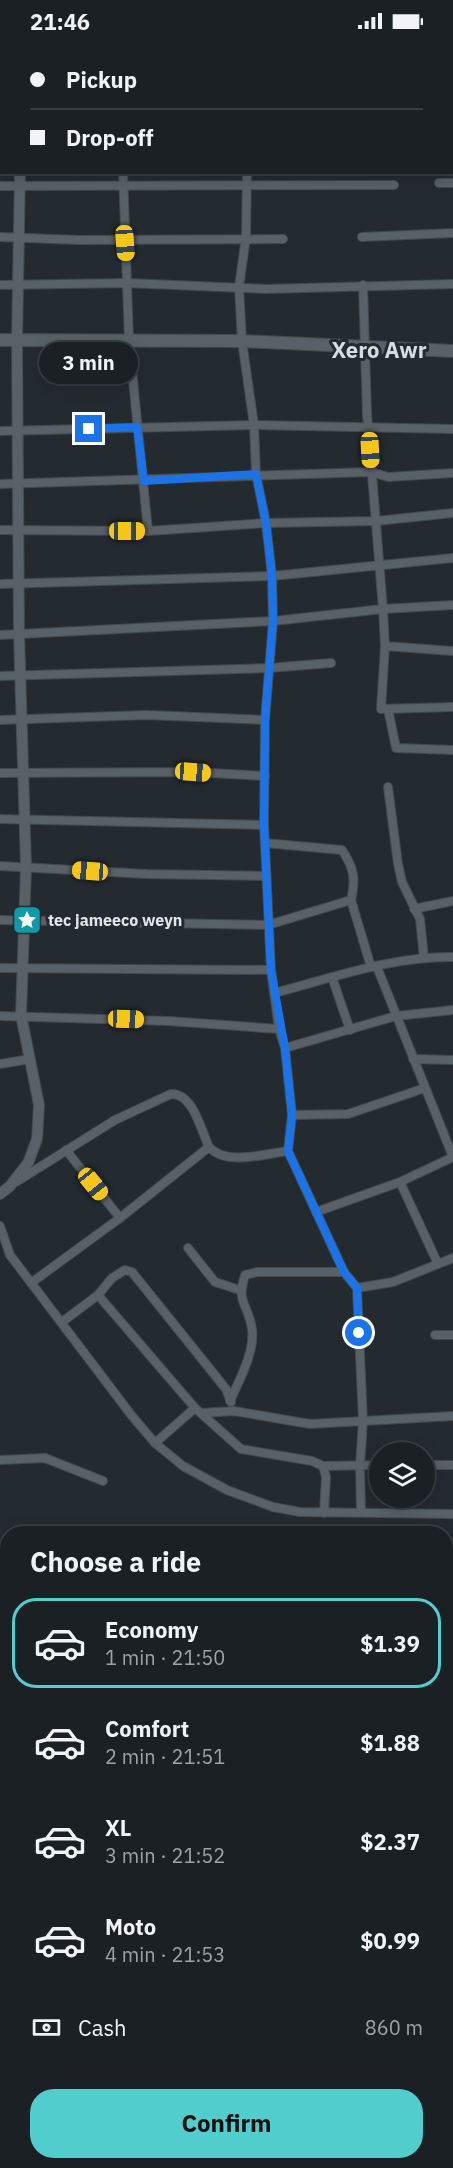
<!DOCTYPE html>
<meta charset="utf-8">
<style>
body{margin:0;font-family:"IBM Plex Sans",sans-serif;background:#24282c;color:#f1f3f6;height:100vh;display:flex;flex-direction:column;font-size:22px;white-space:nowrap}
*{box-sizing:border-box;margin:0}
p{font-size:20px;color:#a0a3a6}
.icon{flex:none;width:33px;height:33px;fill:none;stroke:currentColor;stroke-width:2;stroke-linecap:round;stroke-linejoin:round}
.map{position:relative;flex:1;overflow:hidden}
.sheet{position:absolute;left:0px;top:1484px;width:453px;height:644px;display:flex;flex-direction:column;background:#1b2024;border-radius:24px 24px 0 0;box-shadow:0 3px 15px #0003,0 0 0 2px #393e41}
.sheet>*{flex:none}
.top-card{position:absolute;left:0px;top:0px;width:453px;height:132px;box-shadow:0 3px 15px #0003,0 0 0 2px #393e41;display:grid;align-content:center;height:132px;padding:0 30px;background:#1b2024}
.fabs{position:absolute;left:369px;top:1400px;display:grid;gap:12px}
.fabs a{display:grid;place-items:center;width:66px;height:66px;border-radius:50%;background:#1b2024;box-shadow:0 3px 15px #0003,0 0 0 2px #393e41;font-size:30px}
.end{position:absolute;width:27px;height:27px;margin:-14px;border:8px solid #1a73e8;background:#fff;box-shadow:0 0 0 3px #fff}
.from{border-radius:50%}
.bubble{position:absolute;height:42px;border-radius:21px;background:#1b2024;box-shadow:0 3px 15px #0003,0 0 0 2px #393e41;font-size:20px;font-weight:800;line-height:42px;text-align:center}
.car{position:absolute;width:18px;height:36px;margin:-18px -9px;border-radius:8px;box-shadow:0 0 4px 2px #0007;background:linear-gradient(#f5c518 24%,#345 0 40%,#f5c518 0 76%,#345 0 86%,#f5c518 0)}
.top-card b{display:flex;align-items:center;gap:21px;height:57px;font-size:22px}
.top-card b+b{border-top:2px solid #393e41}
.top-card i{width:15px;height:15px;background:#f1f3f6}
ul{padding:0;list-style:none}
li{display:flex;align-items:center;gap:18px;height:90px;margin:0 12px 9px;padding:0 18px;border:3px solid transparent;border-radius:24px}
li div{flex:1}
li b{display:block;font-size:22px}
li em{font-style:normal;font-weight:800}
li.selected{border-color:#52cdce}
li>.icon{width:54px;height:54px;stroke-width:1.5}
h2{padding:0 30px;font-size:27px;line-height:72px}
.pay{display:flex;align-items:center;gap:15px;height:66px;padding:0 30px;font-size:22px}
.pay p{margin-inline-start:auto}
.action{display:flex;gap:12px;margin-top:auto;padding:12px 30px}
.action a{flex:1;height:69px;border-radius:24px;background:#52cdce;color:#111;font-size:24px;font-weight:800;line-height:69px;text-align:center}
.status{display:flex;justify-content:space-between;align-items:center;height:42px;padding:0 30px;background:#1b2024;direction:ltr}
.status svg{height:16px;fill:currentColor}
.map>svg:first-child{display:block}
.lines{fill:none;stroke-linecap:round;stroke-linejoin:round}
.minor-casing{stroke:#444a4e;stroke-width:10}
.tertiary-casing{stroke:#444a4e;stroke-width:12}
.secondary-casing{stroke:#444a4e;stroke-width:14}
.primary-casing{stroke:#444a4e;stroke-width:15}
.minor{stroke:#586167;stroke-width:8}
.tertiary{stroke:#586167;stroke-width:10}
.secondary{stroke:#586167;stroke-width:12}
.primary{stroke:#a3926b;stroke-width:14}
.route{stroke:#1a73e8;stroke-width:8}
.labels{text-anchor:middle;stroke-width:6;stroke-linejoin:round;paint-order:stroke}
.poi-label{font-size:16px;font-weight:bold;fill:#e0e5e9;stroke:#242b30;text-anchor:start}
.district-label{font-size:22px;font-weight:bold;fill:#d4dde4;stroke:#242b30}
</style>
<div class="status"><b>21:46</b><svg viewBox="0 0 49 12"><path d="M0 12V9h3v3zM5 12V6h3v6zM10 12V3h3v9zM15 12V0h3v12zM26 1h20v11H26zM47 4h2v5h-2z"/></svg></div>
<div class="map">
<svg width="453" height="2126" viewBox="0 0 453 2126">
<rect width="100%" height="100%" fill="#242b30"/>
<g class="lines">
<g class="minor-casing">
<g id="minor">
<path d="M 242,0 L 242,2"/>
<path d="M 122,2 L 122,0"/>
<path d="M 336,2 L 336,0"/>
<path d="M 452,41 L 453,41"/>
<path d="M 0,61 L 2,61"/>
<path d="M 452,95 L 453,95"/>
<path d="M 123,130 L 129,298 L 148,489"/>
<path d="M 247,130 L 246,195 L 239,245 L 242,299 L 254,383 L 256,432 L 266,481 L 272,534 L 273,579 L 265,678 L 264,783 L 271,928 L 279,987 L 285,1006 L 292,1073 L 288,1109 L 344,1230 L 357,1246 L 363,1379 L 360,1423 L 361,1470"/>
<path d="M 439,141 L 453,141"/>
<path d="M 0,144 L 394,143"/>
<path d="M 0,195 L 79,198 L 283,197"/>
<path d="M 362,195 L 453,191"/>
<path d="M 0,243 L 127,241 L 266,247 L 453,242"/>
<path d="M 363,243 L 367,372 L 383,567 L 453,563"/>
<path d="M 0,389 L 254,383 L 453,387"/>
<path d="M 0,442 L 371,430 L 388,435 L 453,431"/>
<path d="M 0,488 L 148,489 L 266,481 L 376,479 L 453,471"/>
<path d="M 0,542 L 272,534 L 453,516"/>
<path d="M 0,593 L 273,579 L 383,567 L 385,604 L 453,609"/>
<path d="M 385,604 L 381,667 L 453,665"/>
<path d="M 0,634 L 269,626 L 331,621"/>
<path d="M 388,667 L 396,706 L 453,708"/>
<path d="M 0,678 L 147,673 L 265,678"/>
<path d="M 0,731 L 193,730 L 265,734"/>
<path d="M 388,745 L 398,822 L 402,840 L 420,877 L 424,916"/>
<path d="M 0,777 L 264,783"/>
<path d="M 265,801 L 342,808 C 354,826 356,837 351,858"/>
<path d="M 0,824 L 146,832 L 266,834"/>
<path d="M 414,867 L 453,859"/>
<path d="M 0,878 L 268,883 L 351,858 L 371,925"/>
<path d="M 377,925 L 453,1115"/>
<path d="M 0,926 L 271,928"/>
<path d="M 332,935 L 350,988"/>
<path d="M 274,951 C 332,936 392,914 453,915"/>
<path d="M 0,974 L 168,979 L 279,987"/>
<path d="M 285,1006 L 396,974 L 453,968"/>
<path d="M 413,1017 L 453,1018"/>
<path d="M 0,1022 L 30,1017"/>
<path d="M 292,1073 L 348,1072 L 425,1046"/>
<path d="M 66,1108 L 120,1176"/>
<path d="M 16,1140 L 115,1078 L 171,1052 C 193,1051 201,1088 209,1105"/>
<path d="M 400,1140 L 438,1222"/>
<path d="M 316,1170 L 400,1140 L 453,1115"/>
<path d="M 0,1184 L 10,1213 L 132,1374 L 155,1401 L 183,1424 L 227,1448 L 273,1465 L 300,1470 L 453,1472"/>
<path d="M 188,1206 L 215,1240 L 240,1248"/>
<path d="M 31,1241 L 120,1176 L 209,1105 C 226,1124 264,1112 288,1109"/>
<path d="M 357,1246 L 393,1240 L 453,1216"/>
<path d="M 98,1253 L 112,1236 L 125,1228 L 132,1230 L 226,1347 L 231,1360"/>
<path d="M 62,1280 L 98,1253 L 195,1366 L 241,1407 L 312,1419 L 323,1424 L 380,1423"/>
<path d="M 435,1293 L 453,1293"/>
<path d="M 230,1359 C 239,1338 255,1311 252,1287 C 248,1261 236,1262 245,1233 L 257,1230 L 344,1230"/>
<path d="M 202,1371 L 234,1369 L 310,1382 L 453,1374"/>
<path d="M 155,1401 L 195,1366"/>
<path d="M 0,1418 L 45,1416 L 103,1439"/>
<path d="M 424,1423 L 453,1423"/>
<path d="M 323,1424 L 326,1435 L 324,1471"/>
<path d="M 59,1491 L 71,1487 L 86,1491"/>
<path d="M 0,1511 L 8,1508"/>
<path d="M 0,1624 L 8,1618"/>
<path d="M 446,1768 L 453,1767"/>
<path d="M 0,1886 L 8,1885"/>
<path d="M 363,2120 L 368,2126"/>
<path d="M 93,2126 L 100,2120"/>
</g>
</g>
<g class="tertiary-casing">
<g id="tertiary">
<path d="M 16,0 L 17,2"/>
<path d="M 0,1152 L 10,1144 L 28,1121 L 37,1097 L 39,1063 L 21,973 L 26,825 L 19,592 L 17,298 L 20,130"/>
</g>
</g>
<g class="secondary-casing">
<g id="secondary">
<path d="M 0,298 L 242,299 L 453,309"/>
<path d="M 210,2120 L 212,2126"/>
</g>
</g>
<g class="primary-casing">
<g id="primary">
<path d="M 446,1557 L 453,1556"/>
<path d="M 0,1559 L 8,1570"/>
</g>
</g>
<use href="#minor" class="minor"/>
<use href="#tertiary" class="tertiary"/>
<use href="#secondary" class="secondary"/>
<use href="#primary" class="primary"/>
</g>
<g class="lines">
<path class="route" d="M 89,387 L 137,385 L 144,439 L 256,432 L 266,481 L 272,534 L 273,579 L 265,678 L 264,783 L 271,928 L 285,1006 L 292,1073 L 288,1109 L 344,1230 L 357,1246 L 359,1291"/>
</g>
<defs>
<g id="sight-square" transform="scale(1.5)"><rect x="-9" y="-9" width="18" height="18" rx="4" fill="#0f9aa8" stroke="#242b30"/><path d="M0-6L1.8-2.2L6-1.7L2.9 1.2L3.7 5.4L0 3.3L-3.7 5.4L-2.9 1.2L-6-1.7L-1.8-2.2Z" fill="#fff"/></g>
</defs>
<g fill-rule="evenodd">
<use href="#sight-square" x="27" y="878"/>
</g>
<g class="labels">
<g class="poi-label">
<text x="48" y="884">tec jameeco weyn</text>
</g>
<g class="district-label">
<text x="379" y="316">Xero Awr</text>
</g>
</g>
</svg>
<div class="fabs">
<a><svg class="icon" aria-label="layers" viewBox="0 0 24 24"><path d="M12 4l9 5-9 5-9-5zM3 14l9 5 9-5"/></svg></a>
</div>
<i class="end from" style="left:359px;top:1291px"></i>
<i class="end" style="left:89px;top:387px"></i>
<div class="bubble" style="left:39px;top:300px;width:99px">3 min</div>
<i class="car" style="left:125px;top:201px;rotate:176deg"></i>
<i class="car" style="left:370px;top:408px;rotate:177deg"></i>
<i class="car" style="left:127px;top:489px;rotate:90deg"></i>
<i class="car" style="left:193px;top:730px;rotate:94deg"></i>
<i class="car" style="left:90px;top:829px;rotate:274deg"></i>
<i class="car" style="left:126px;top:977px;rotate:92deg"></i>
<i class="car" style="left:93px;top:1142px;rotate:141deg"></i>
<div class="top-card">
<b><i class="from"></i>Pickup</b>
<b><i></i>Drop-off</b>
</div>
<section class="sheet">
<h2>Choose a ride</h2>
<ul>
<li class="selected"><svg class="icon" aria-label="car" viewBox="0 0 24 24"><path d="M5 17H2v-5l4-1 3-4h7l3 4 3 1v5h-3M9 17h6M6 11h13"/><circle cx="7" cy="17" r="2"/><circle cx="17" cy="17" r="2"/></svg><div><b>Economy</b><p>1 min · 21:50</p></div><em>$1.39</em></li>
<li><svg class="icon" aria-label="car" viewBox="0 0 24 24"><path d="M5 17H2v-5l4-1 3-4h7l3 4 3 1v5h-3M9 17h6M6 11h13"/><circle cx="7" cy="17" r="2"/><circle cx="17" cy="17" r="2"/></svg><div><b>Comfort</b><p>2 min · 21:51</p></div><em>$1.88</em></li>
<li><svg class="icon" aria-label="car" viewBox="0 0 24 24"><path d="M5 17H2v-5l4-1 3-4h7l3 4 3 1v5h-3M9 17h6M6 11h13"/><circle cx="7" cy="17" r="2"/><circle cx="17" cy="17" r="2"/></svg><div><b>XL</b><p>3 min · 21:52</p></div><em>$2.37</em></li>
<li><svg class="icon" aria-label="car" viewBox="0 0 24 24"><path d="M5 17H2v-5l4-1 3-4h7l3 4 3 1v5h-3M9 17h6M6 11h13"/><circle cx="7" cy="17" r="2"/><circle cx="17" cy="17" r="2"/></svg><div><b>Moto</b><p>4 min · 21:53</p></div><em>$0.99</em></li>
</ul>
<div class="pay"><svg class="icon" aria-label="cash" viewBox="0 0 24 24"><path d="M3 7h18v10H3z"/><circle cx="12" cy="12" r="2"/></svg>Cash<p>860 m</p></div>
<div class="action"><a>Confirm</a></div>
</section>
</div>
